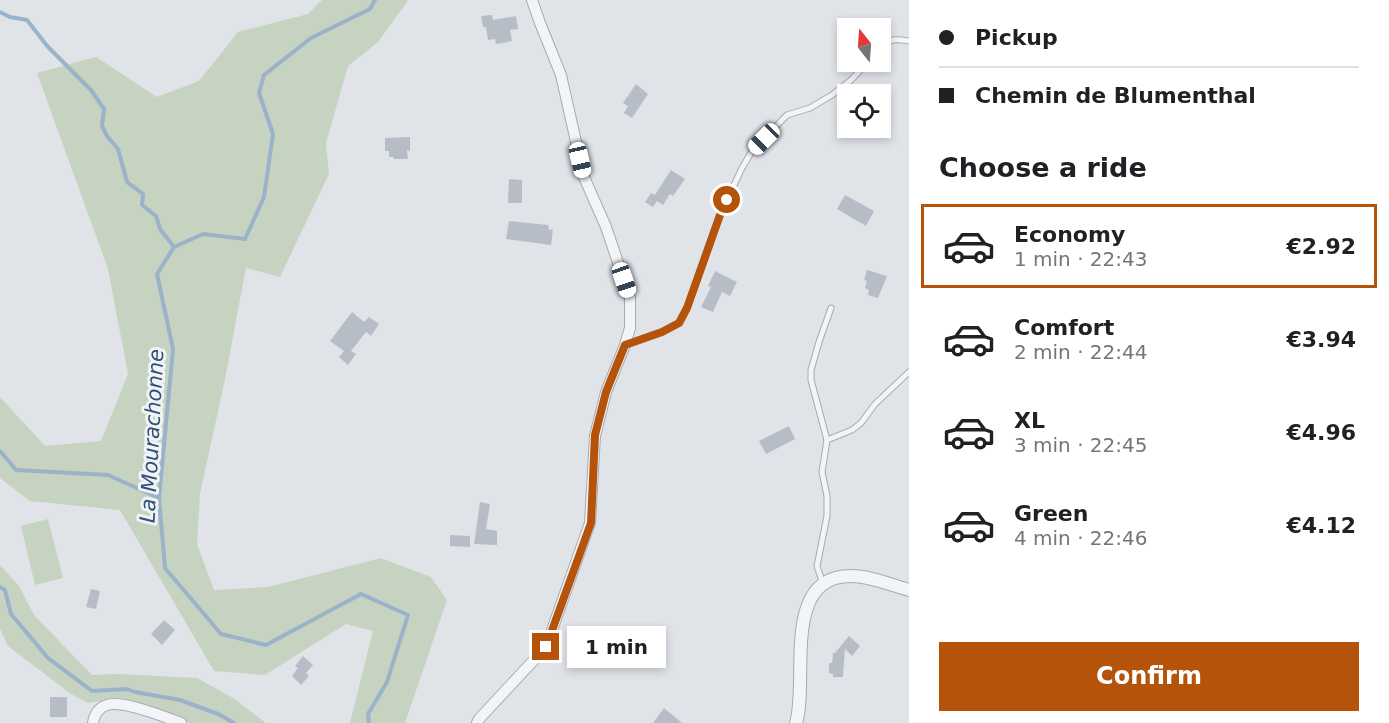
<!DOCTYPE html>
<meta charset="utf-8">
<style>
body{margin:0;font-family:"DejaVu Sans",sans-serif;background:#f2f2f2;color:#202124;height:100vh;display:flex;flex-direction:column;font-size:22px;white-space:nowrap}
*{box-sizing:border-box;margin:0}
p{font-size:20px;color:#757577}
.icon{flex:none;width:33px;height:33px;fill:none;stroke:currentColor;stroke-width:2;stroke-linecap:round;stroke-linejoin:round}
.map{position:relative;flex:1;overflow:hidden}
.details{display:flex;flex-direction:column;background:#fff;width:480px}
.details>*{flex:none}
.banner{display:grid;align-content:center;height:132px;padding:0 30px;background:#fff}
.needle{width:39px;rotate:343deg}
.controls{position:absolute;left:837px;top:18px;display:grid;gap:12px}
.controls a{display:grid;place-items:center;width:54px;height:54px;border-radius:0px;background:#fff;box-shadow:0 3px 9px #0003;font-size:30px}
.end{position:absolute;width:27px;height:27px;margin:-14px;border:8px solid #b45309;background:#fff;box-shadow:0 0 0 3px #fff}
.from{border-radius:50%}
.bubble{position:absolute;height:42px;border-radius:0px;background:#fff;box-shadow:0 3px 9px #0003;font-size:20px;font-weight:600;line-height:42px;text-align:center}
.car{position:absolute;width:18px;height:36px;margin:-18px -9px;border-radius:8px;box-shadow:0 0 4px 2px #0007;background:linear-gradient(#fff 24%,#345 0 40%,#fff 0 76%,#345 0 86%,#fff 0)}
.banner b{display:flex;align-items:center;gap:21px;height:57px;font-size:22px}
.banner b+b{border-top:2px solid #e0e0e0}
.banner i{width:15px;height:15px;background:#202124}
ul{padding:0;list-style:none}
li{display:flex;align-items:center;gap:18px;height:84px;margin:0 12px 9px;padding:0 18px;border:3px solid transparent;border-radius:0px}
li div{flex:1}
li b{display:block;font-size:22px}
li em{font-style:normal;font-weight:600}
li.current{border-color:#b45309}
li>.icon{width:54px;height:54px;stroke-width:1.5}
h2{padding:0 30px;font-size:27px;line-height:72px}
.cta{display:flex;gap:12px;margin-top:auto;padding:12px 30px}
.cta a{flex:1;height:69px;border-radius:0px;background:#b45309;color:#fff;font-size:24px;font-weight:600;line-height:69px;text-align:center}
main{display:flex;flex:1;min-height:0}
.map>svg:first-child{display:block}
.green{fill:#c6d3c1}
.lines{fill:none;stroke-linecap:round;stroke-linejoin:round}
.stream{stroke:#9ab2ca;stroke-width:4}
.building{fill:#b7bdc6}
.service-casing{stroke:#a5abb3;stroke-width:7}
.minor-casing{stroke:#a5abb3;stroke-width:12}
.tertiary-casing{stroke:#a5abb3;stroke-width:14}
.service{stroke:#f3f4f7;stroke-width:5}
.minor{stroke:#f3f4f7;stroke-width:10}
.tertiary{stroke:#f3f4f7;stroke-width:12}
.route{stroke:#b45309;stroke-width:8}
.labels{text-anchor:middle;stroke-width:6;stroke-linejoin:round;paint-order:stroke}
.water-label{font-size:21px;font-style:italic;fill:#315076;stroke:#f0f3f7}
</style>
<main>
<div class="map">
<svg width="909" height="723" viewBox="0 0 909 723">
<rect width="100%" height="100%" fill="#e0e4e9"/>
<g class="green">
<path d="M 322,0 L 407,0 L 407,2 L 378,42 L 348,66 L 326,143 L 329,174 L 280,277 L 246,268 L 225,379 L 200,494 L 197,544 L 214,590 L 268,587 L 381,558 L 431,577 L 447,600 L 405,723 L 350,723 L 373,631 L 346,624 L 265,675 L 214,671 L 120,510 L 30,501 L 0,478 L 0,397 L 45,446 L 101,441 L 128,374 L 108,269 L 37,73 L 96,57 L 157,97 L 199,81 L 238,32 L 308,14 Z"/>
<path d="M 48,519 L 63,578 L 35,585 L 21,526 Z"/>
<path d="M 0,565 L 19,586 L 34,615 L 92,675 L 117,674 L 197,678 L 233,698 L 266,723 L 190,723 L 135,702 L 114,699 L 88,703 L 71,694 L 8,646 L 0,629 Z"/>
</g>
<g class="lines">
<g class="stream">
<path d="M 0,12 L 10,17 L 27,20 L 48,47 L 91,90 L 104,109 L 102,126 L 107,136 L 118,149 L 127,182 L 143,194 L 142,205 L 156,216 L 160,229 L 174,247"/>
<path d="M 0,451 L 16,470 L 108,475 L 159,498"/>
<path d="M 0,587 L 5,590 L 11,614 L 48,658 L 92,691 L 127,689 L 135,692 L 180,700 L 218,714 L 234,723"/>
<path d="M 369,723 L 368,714 L 387,682 L 408,615 L 361,594 L 266,645 L 221,634 L 165,568 L 159,498 L 173,349 L 157,274 L 174,247 L 203,234 L 245,239 L 264,197 L 273,134 L 259,93 L 264,75 L 311,38 L 370,9 L 375,0"/>
</g>
</g>
<g class="building">
<path d="M 492,15 L 493,20 L 516,16 L 518,29 L 510,30 L 512,41 L 496,44 L 495,39 L 488,40 L 486,27 L 483,27 L 481,16 Z"/>
<path d="M 636,84 L 648,94 L 632,118 L 624,113 L 628,106 L 623,103 Z"/>
<path d="M 410,137 L 410,151 L 407,150 L 408,159 L 394,159 L 393,157 L 389,157 L 389,151 L 385,151 L 385,138 Z"/>
<path d="M 671,170 L 685,179 L 673,196 L 670,194 L 663,205 L 657,201 L 653,207 L 645,202 L 651,193 L 655,195 Z"/>
<path d="M 509,179 L 522,180 L 522,203 L 508,203 Z"/>
<path d="M 845,195 L 874,211 L 866,226 L 837,209 Z"/>
<path d="M 509,221 L 548,225 L 549,230 L 553,229 L 551,245 L 506,239 Z"/>
<path d="M 867,270 L 887,276 L 878,298 L 868,295 L 869,290 L 865,288 L 867,281 L 864,280 Z"/>
<path d="M 715,271 L 737,282 L 730,296 L 722,292 L 713,312 L 701,307 L 711,287 L 708,286 Z"/>
<path d="M 352,312 L 364,322 L 369,317 L 379,324 L 371,336 L 366,332 L 351,351 L 356,354 L 348,365 L 339,357 L 344,351 L 330,341 Z"/>
<path d="M 789,426 L 795,439 L 766,454 L 759,441 Z"/>
<path d="M 480,502 L 490,504 L 486,529 L 497,531 L 497,545 L 474,544 Z"/>
<path d="M 450,535 L 470,536 L 470,547 L 450,546 Z"/>
<path d="M 91,589 L 100,591 L 96,609 L 86,607 Z"/>
<path d="M 164,620 L 175,630 L 162,645 L 151,634 Z"/>
<path d="M 849,636 L 860,646 L 852,656 L 845,649 L 843,677 L 833,677 L 833,674 L 829,673 L 829,663 L 832,663 L 833,653 L 835,653 Z"/>
<path d="M 303,656 L 313,665 L 306,673 L 309,676 L 301,685 L 292,676 L 298,668 L 295,666 Z"/>
<rect x="50" y="697" width="17" height="20"/>
<path d="M 664,708 L 682,723 L 653,723 Z"/>
</g>
<g class="lines">
<g class="service-casing">
<g id="service">
<path d="M 880,48 C 890,38 896,39 909,41"/>
<path d="M 626,345 L 662,332 L 679,323 L 687,308 L 720,215 L 742,168 L 752,151 L 787,115 L 810,108 L 832,95 L 851,80 L 868,62"/>
<path d="M 827,440 L 852,430 L 861,423 L 875,404 L 909,372"/>
<path d="M 823,584 L 817,566 L 827,516 L 827,496 L 822,472 L 827,440 L 811,380 L 811,370 L 819,342 L 831,308"/>
</g>
</g>
<g class="minor-casing">
<g id="minor">
<path d="M 93,723 C 94,715 99,707 107,705 C 123,700 165,717 181,723"/>
<path d="M 477,723 L 479,719 L 546,647 L 590,523 L 595,436 L 606,392 L 625,345 L 630,328 L 630,298 L 606,227 L 584,177 L 561,75 L 540,23 L 532,0"/>
</g>
</g>
<g class="tertiary-casing">
<path id="tertiary" d="M 796,723 C 809,680 780,576 851,576 C 870,576 891,585 909,590"/>
</g>
<use href="#service" class="service"/>
<use href="#minor" class="minor"/>
<use href="#tertiary" class="tertiary"/>
</g>
<g class="lines">
<path class="route" d="M 546,647 L 591,523 L 595,435 L 606,392 L 625,345 L 662,332 L 679,323 L 687,308 L 720,215 L 727,200"/>
</g>
<g class="labels">
<g class="water-label">
<text transform="translate(152 436) rotate(-87)" y="7">La Mourachonne</text>
</g>
</g>
</svg>
<div class="controls">
<a><svg class="needle" viewBox="-14 -14 28 28"><path d="M0-13l5 13h-10z" fill="#e53935"/><path d="M0 13l5-13h-10z" fill="#757577"/></svg></a>
<a><svg class="icon" aria-label="locate" viewBox="0 0 24 24"><circle cx="12" cy="12" r="6"/><path d="M12 2v4M12 18v4M2 12h4M18 12h4"/></svg></a>
</div>
<i class="end from" style="left:727px;top:200px"></i>
<i class="end" style="left:546px;top:647px"></i>
<div class="bubble" style="left:567px;top:626px;width:99px">1 min</div>
<i class="car" style="left:764px;top:139px;rotate:225deg"></i>
<i class="car" style="left:580px;top:160px;rotate:167deg"></i>
<i class="car" style="left:624px;top:280px;rotate:161deg"></i>
</div>
<section class="details">
<div class="banner">
<b><i class="from"></i>Pickup</b>
<b><i></i>Chemin de Blumenthal</b>
</div>
<h2>Choose a ride</h2>
<ul>
<li class="current"><svg class="icon" aria-label="car" viewBox="0 0 24 24"><path d="M5 17H2v-5l4-1 3-4h7l3 4 3 1v5h-3M9 17h6M6 11h13"/><circle cx="7" cy="17" r="2"/><circle cx="17" cy="17" r="2"/></svg><div><b>Economy</b><p>1 min · 22:43</p></div><em>€2.92</em></li>
<li><svg class="icon" aria-label="car" viewBox="0 0 24 24"><path d="M5 17H2v-5l4-1 3-4h7l3 4 3 1v5h-3M9 17h6M6 11h13"/><circle cx="7" cy="17" r="2"/><circle cx="17" cy="17" r="2"/></svg><div><b>Comfort</b><p>2 min · 22:44</p></div><em>€3.94</em></li>
<li><svg class="icon" aria-label="car" viewBox="0 0 24 24"><path d="M5 17H2v-5l4-1 3-4h7l3 4 3 1v5h-3M9 17h6M6 11h13"/><circle cx="7" cy="17" r="2"/><circle cx="17" cy="17" r="2"/></svg><div><b>XL</b><p>3 min · 22:45</p></div><em>€4.96</em></li>
<li><svg class="icon" aria-label="car" viewBox="0 0 24 24"><path d="M5 17H2v-5l4-1 3-4h7l3 4 3 1v5h-3M9 17h6M6 11h13"/><circle cx="7" cy="17" r="2"/><circle cx="17" cy="17" r="2"/></svg><div><b>Green</b><p>4 min · 22:46</p></div><em>€4.12</em></li>
</ul>
<div class="cta"><a>Confirm</a></div>
</section>
</main>
